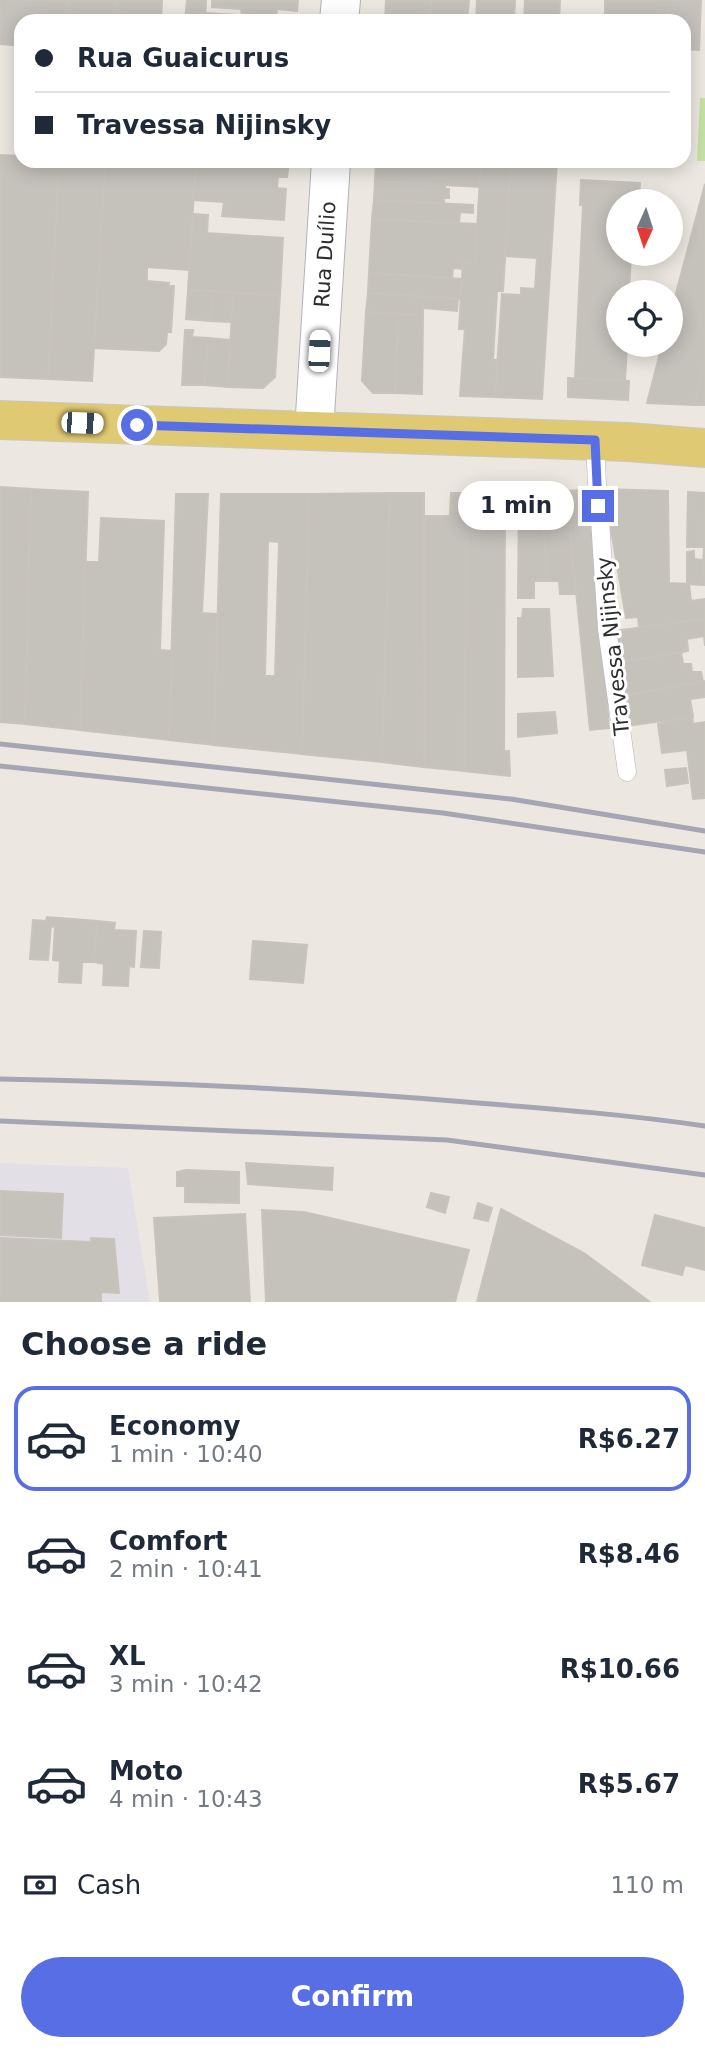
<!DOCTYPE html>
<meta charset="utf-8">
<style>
body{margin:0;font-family:"DejaVu Sans",sans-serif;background:#f6f6f7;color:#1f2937;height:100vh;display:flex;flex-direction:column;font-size:26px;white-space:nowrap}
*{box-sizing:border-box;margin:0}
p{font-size:23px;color:#747a83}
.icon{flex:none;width:38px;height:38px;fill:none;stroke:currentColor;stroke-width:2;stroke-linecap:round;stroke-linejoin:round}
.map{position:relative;height:1302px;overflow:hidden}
.sheet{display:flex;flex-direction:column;background:#fff;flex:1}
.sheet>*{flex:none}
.guide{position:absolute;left:14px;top:14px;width:677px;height:154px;border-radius:21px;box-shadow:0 4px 18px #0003;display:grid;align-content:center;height:154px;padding:0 21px;background:#fff}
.needle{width:46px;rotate:183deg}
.buttons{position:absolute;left:606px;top:189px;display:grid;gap:14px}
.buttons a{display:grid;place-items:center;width:77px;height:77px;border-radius:50%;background:#fff;box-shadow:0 4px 18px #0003;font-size:35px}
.end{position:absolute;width:32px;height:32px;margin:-16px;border:9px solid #576ee4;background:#fff;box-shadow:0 0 0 4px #fff}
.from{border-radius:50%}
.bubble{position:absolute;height:49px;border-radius:24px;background:#fff;box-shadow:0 4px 18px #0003;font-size:23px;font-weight:600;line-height:49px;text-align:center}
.car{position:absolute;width:21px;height:42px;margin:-21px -10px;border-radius:9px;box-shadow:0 0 5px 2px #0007;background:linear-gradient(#fff 24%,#345 0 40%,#fff 0 76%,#345 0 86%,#fff 0)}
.guide b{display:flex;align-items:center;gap:24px;height:66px;font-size:26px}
.guide b+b{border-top:2px solid #e0e1e3}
.guide i{width:18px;height:18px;background:#1f2937}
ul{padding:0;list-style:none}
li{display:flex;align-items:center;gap:21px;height:105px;margin:0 14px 10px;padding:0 7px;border:4px solid transparent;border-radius:21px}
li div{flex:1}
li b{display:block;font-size:26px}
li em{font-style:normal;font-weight:600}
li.on{border-color:#576ee4}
li>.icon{width:63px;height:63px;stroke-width:1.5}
h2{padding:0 21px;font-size:32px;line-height:84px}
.pay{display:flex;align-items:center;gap:18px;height:77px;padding:0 21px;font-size:26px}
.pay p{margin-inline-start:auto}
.primary-button{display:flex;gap:14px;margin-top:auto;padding:14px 21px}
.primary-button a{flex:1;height:80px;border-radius:42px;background:#576ee4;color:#fff;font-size:28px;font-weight:600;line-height:80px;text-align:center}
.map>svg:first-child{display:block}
.industrial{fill:#e2e0e6}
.pitch{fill:#c5e1a2}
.building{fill:#c5c2bc;stroke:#c8c3bb;stroke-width:2;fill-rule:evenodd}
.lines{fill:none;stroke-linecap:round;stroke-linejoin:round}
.lane-casing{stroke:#b1b3bb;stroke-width:19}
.secondary-casing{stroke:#b1b3bb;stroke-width:40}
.primary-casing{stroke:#c8c8c8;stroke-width:40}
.lane{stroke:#fff;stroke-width:18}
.secondary{stroke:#fff;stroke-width:38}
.primary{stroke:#e0c973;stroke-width:38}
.rail{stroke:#a4a6b4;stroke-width:5}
.route{stroke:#576ee4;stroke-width:9}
.labels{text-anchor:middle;stroke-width:6;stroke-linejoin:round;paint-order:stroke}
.street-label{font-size:21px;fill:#2d2d2d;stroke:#fff}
</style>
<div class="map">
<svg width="705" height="1302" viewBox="0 0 705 1302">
<rect width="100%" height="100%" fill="#ece8e1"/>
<path class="industrial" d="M 0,1163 L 128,1168 L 150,1302 L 0,1302 Z"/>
<path class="pitch" d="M 700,98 L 705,98 L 705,161 L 697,161 Z"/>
<g class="building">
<path d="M 0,0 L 67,0 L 66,21 L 21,21 L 21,46 L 0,44 Z"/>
<path d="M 67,0 L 115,0 L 114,21 L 66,21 Z"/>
<path d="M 115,0 L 162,0 L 161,21 L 114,21 Z"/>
<path d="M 187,0 L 206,0 L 205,21 L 185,21 Z"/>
<path d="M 212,0 L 298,0 L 297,11 L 277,9 L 276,17 L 242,15 L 241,9 L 212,7 Z"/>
<path d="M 386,0 L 431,0 L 430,21 L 385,21 Z"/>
<path d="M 431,0 L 469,0 L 467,21 L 430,21 Z"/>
<path d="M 477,0 L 515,0 L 514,21 L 476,21 Z"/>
<path d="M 525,0 L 560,0 L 559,21 L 524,21 Z"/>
<path d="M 605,0 L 701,0 L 699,50 L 685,49 L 684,21 L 605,18 Z"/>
<path d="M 206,13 L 297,19 L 297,21 L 205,21 Z"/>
<path d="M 0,155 L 21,156 L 21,161 L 59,161 L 48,379 L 0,377 Z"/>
<path d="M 105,161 L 196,161 L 189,270 L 147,267 L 147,281 L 169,283 L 168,286 L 174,286 L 171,332 L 167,332 L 166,344 L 159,351 L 94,348 Z"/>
<path d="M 225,161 L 272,161 L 272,168 L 288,169 L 287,177 L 278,177 L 277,188 L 286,189 L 284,220 L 222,216 L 224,202 L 193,200 L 196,165 L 225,167 Z"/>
<path d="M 376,161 L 481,161 L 481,167 Z"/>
<path d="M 376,161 L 481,167 L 480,187 L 375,181 Z"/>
<path d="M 481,161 L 511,161 L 503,291 L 497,291 L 493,360 L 498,360 L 495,397 L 460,396 L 465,329 L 459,329 L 463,262 L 475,263 Z"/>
<path d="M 511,161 L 557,161 L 542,399 L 495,397 L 502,294 L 521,295 L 521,288 L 535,289 L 537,258 L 505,256 Z"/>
<path d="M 59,163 L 105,166 L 92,381 L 48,379 Z"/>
<path d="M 581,180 L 640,183 L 639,201 L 618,201 L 618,254 L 631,254 L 629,292 L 618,292 L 618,345 L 627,345 L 625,381 L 575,378 L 583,205 L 580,205 Z"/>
<path d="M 375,181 L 445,185 L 445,189 L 449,189 L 449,198 L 444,198 L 444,203 L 374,200 Z"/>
<path d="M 705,184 L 705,360 L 694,405 L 647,403 L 662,345 L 670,345 L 670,316 Z"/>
<path d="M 374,200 L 473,205 L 473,213 L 460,212 L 459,223 L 372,219 Z"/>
<path d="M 193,214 L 208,215 L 207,233 L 283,238 L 280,295 L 188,290 Z"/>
<path d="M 372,219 L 477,224 L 475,263 L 463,262 L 463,269 L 453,268 L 452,278 L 369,273 Z"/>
<path d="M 369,273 L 462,279 L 461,299 L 368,293 Z"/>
<path d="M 188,290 L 212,291 L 210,321 L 186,319 Z"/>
<path d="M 212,291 L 233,293 L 231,322 L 210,321 Z"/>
<path d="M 233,293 L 280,295 L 275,377 L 263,388 L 228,387 Z"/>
<path d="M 368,293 L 458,299 L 457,311 L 423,308 L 423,315 L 366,312 Z"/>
<path d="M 366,312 L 399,314 L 395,393 L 373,393 L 362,381 Z"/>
<path d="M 399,314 L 423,315 L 422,394 L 395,393 Z"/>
<path d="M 185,330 L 193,330 L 192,337 L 208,338 L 205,385 L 182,385 Z"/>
<path d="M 208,338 L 230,340 L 228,387 L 205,385 Z"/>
<path d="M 705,360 L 705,405 L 694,405 Z"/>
<path d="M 568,378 L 629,381 L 628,400 L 568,397 Z"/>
<path d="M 0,487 L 31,489 L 25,724 L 0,722 Z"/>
<path d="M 31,489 L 88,492 L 80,730 L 25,724 Z"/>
<path d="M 604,489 L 668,491 L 669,583 L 689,584 L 691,601 L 705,599 L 705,619 L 639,628 L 638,617 L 626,618 Z"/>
<path d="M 586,490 L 589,506 L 607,505 L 610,519 L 593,521 L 609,728 L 590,730 L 566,491 Z"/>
<path d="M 541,491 L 566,491 L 576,594 L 560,594 L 559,581 L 547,581 Z"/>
<path d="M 541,491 L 547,581 L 534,581 L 534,598 L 518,598 L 519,492 Z"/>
<path d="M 519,492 L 519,501 L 505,501 L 504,751 L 509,751 L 510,776 L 464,771 L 467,493 Z"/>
<path d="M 688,492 L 705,493 L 704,547 L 687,547 Z"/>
<path d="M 390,493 L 382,762 L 302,754 L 309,494 Z"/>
<path d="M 390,493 L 424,493 L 424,767 L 382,762 Z"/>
<path d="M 451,493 L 467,493 L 464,771 L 424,767 L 426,516 L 450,516 Z"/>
<path d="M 176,494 L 208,494 L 202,613 L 217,614 L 214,745 L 169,740 Z"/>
<path d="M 221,494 L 309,494 L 302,754 L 214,745 ZM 268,541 L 279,542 L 275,676 L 265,676 Z"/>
<path d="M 101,518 L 164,521 L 160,650 L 172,651 L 169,740 L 80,730 L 85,562 L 99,562 Z"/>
<path d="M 705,527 L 705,585 L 702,585 L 704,547 Z"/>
<path d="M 694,551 L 694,559 L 703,560 L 702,585 L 687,584 L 687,552 Z"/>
<path d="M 523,609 L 549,609 L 553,676 L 518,677 L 518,618 L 522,618 Z"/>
<path d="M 705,619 L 705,646 L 704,636 L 687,639 L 688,651 L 618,663 L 613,631 Z"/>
<path d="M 681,652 L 683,664 L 691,664 L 692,672 L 701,672 L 703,682 L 622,696 L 618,663 Z"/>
<path d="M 705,681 L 705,697 L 690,699 L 693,717 L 627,726 L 622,696 Z"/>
<path d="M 555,712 L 557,733 L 518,737 L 518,714 Z"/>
<path d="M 692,716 L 693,724 L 705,722 L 705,798 L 693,799 L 687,750 L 662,753 L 658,724 Z"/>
<path d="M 686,768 L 688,783 L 667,786 L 665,770 Z"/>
<path d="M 47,917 L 97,921 L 94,962 L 82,962 L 81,983 L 59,982 L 60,961 L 53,960 L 55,927 L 51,926 L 48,960 L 30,959 L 33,920 L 46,921 Z"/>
<path d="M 97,921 L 115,923 L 114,930 L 136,931 L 134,967 L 129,966 L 128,986 L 103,985 L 104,964 L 94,962 Z"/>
<path d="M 144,931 L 161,932 L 159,968 L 141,967 Z"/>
<path d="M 253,941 L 307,945 L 303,983 L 250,979 Z"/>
<path d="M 246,1163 L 333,1168 L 332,1190 L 248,1184 Z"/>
<path d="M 186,1170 L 239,1172 L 239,1203 L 185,1202 L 185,1186 L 177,1186 L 177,1172 Z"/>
<path d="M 0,1191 L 63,1194 L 61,1238 L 0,1235 Z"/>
<path d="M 431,1193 L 449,1197 L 445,1213 L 427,1207 Z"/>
<path d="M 478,1203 L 492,1208 L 488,1221 L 474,1218 Z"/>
<path d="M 501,1209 L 584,1253 L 650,1302 L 477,1302 Z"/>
<path d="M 262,1210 L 304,1212 L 469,1250 L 455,1302 L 266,1302 Z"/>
<path d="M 245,1214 L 250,1302 L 160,1302 L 154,1218 Z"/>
<path d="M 655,1215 L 705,1228 L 705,1270 L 685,1265 L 682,1275 L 642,1265 Z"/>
<path d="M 0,1238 L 91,1242 L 91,1238 L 114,1239 L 119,1293 L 101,1292 L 101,1302 L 0,1302 Z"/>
</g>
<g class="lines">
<g class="lane-casing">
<g id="lane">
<path d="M 595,441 L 598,506"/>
<path d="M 600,520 L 607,629 L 627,772"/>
</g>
</g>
<g class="secondary-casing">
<g id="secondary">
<path d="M 339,21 L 341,0"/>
<path id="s1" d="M 314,431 L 331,161"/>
</g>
</g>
<g class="primary-casing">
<path id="primary" d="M 0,420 L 628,442 L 705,448"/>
</g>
<use href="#lane" class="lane"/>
<use href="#secondary" class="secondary"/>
<use href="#primary" class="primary"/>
<g class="rail">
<path d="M 0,744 L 511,799 L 705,831"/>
<path d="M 0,766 L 443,813 L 705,852"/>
<path d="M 0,1079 C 160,1082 318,1089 478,1103 C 554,1109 630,1115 705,1126"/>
<path d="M 0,1121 L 447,1140 L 705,1175"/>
</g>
</g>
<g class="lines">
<path class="route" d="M 137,425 L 595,440 L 598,506"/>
</g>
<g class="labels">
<g class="street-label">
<text dy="7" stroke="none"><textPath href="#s1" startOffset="177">Rua Duílio</textPath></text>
<text transform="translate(613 646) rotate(-96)" y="7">Travessa Nijinsky</text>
</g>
</g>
</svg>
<div class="buttons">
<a><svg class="needle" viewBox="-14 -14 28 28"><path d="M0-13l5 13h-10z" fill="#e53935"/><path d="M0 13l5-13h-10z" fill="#747a83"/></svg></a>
<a><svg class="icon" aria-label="locate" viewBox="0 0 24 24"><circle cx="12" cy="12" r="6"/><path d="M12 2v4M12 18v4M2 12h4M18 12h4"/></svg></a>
</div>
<i class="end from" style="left:137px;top:425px"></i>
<i class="end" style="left:598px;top:506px"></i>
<div class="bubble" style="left:458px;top:481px;width:116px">1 min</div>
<i class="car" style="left:319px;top:351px;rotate:3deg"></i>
<i class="car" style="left:82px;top:423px;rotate:92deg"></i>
<div class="guide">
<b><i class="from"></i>Rua Guaicurus</b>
<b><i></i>Travessa Nijinsky</b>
</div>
</div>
<section class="sheet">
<h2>Choose a ride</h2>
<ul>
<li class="on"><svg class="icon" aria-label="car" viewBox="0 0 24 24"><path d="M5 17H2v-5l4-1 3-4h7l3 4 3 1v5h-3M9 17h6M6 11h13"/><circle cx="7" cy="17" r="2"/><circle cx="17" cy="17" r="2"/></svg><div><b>Economy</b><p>1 min · 10:40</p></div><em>R$6.27</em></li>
<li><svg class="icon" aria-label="car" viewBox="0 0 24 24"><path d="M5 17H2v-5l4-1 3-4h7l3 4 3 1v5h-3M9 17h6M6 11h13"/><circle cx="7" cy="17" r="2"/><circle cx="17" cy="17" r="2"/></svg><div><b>Comfort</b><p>2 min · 10:41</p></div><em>R$8.46</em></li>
<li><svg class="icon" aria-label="car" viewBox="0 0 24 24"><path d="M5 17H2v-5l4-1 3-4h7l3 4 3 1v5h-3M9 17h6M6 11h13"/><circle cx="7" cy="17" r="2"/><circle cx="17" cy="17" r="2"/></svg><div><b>XL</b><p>3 min · 10:42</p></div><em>R$10.66</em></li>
<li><svg class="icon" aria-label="car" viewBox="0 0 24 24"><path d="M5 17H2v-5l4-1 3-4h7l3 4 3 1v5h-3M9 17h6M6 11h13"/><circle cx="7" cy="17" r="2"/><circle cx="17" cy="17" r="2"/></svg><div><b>Moto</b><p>4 min · 10:43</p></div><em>R$5.67</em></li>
</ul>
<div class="pay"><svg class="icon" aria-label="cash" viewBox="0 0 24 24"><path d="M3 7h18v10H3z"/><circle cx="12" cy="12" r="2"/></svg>Cash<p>110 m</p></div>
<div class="primary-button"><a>Confirm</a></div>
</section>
